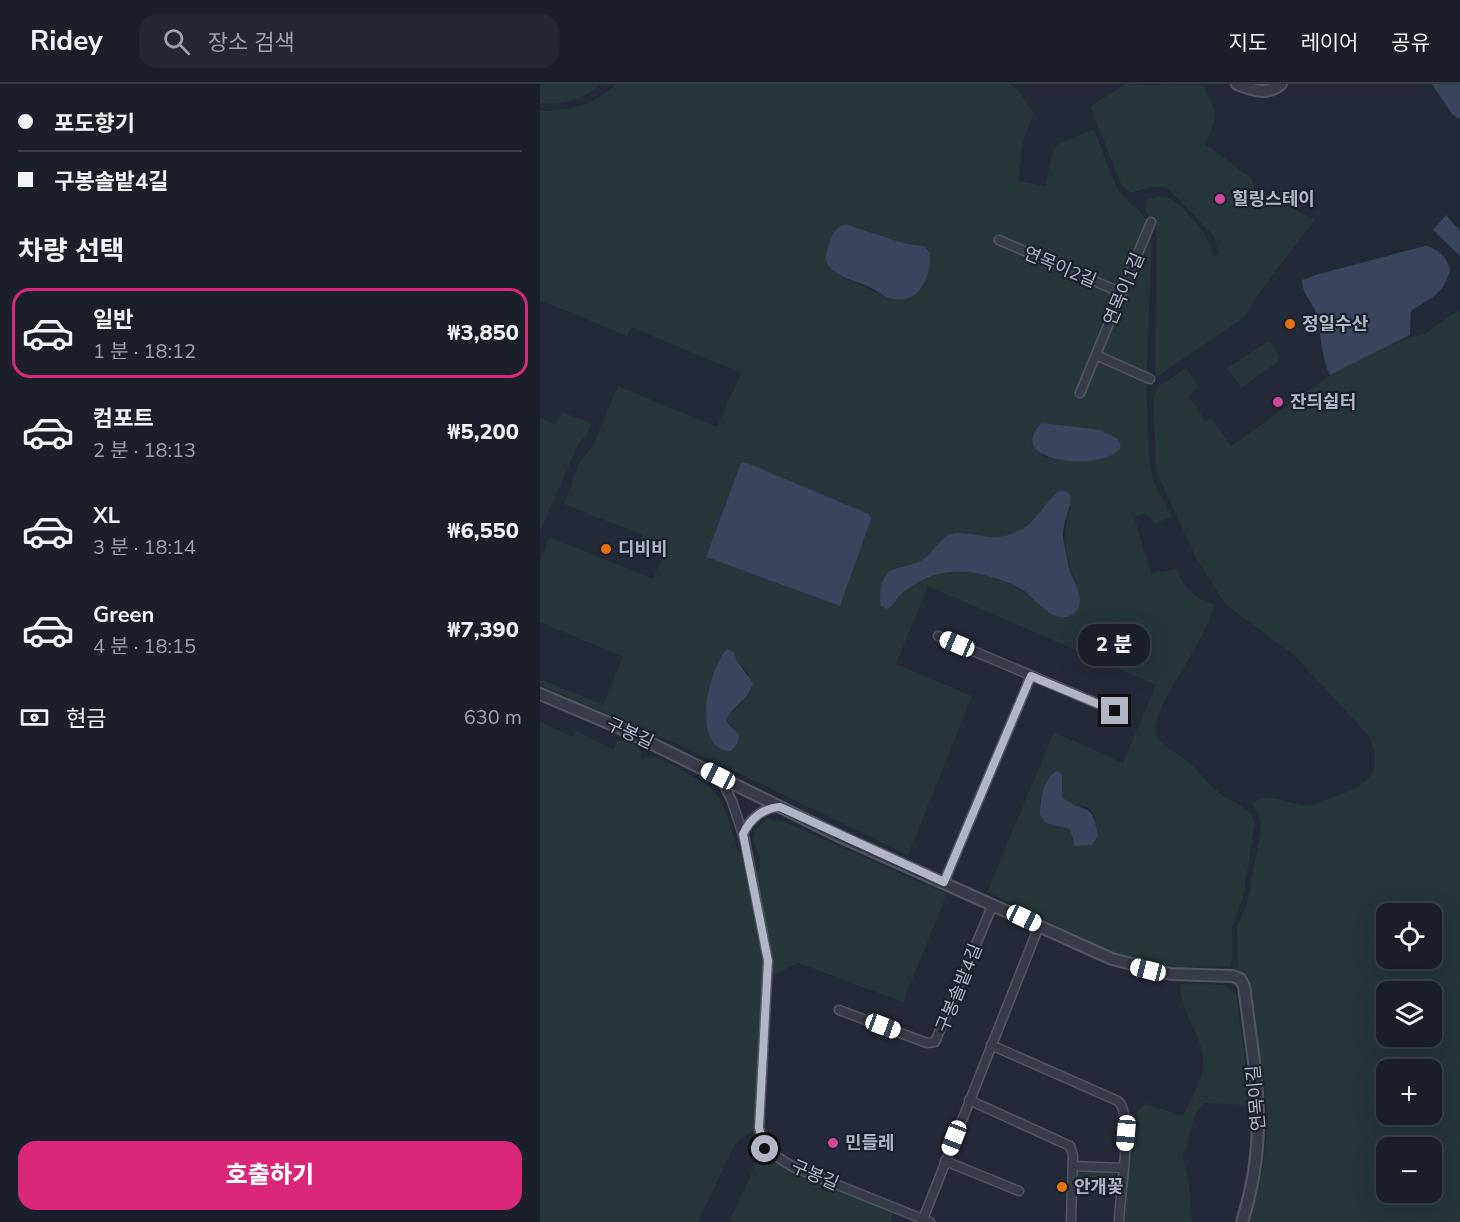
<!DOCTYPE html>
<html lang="ko">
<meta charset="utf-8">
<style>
body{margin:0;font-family:"Nunito Sans","Noto Sans KR",sans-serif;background:#232731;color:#f1f3f6;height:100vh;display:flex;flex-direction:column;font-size:22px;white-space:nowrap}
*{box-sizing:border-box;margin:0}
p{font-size:20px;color:#9fa2a8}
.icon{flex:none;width:33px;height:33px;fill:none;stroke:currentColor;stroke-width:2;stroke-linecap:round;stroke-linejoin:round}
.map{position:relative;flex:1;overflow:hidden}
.drawer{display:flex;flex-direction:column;background:#1a1f29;width:540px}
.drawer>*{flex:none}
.top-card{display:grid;align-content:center;height:132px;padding:0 18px;background:#1a1f29}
.fabs{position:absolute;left:836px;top:819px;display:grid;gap:12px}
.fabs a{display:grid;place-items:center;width:66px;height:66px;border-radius:12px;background:#1a1f29;box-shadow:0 6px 24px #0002,0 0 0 2px #383d46;font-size:30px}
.end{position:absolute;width:27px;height:27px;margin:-14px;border:8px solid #b1b6c4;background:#111;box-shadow:0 0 0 3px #111}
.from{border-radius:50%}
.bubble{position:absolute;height:42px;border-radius:18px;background:#1a1f29;box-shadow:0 6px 24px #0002,0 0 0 2px #383d46;font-size:20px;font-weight:800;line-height:42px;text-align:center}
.car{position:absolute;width:18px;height:36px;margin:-18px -9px;border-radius:8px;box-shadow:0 0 4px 2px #0007;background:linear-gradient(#fff 24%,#345 0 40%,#fff 0 76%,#345 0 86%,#fff 0)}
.top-card b{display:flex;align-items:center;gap:21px;height:57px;font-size:22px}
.top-card b+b{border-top:2px solid #383d46}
.top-card i{width:15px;height:15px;background:#f1f3f6}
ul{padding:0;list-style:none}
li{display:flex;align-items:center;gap:18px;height:90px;margin:0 12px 9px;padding:0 6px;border:3px solid transparent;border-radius:18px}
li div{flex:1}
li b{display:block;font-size:22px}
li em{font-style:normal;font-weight:800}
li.selected{border-color:#db2777}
li>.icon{width:54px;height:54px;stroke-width:1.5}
h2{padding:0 18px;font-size:27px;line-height:72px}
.pay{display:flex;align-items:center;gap:15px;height:66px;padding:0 18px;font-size:22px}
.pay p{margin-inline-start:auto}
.primary-button{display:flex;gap:12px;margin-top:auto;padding:12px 18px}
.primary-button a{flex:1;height:69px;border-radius:18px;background:#db2777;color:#fff;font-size:24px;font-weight:800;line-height:69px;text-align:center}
header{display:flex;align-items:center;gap:36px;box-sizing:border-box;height:84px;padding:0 30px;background:#1a1f29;border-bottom:2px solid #383d46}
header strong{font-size:28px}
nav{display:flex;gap:33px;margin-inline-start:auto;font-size:21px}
.search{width:420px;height:54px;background:#232731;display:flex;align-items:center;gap:15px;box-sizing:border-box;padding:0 21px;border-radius:18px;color:#9fa2a8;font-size:22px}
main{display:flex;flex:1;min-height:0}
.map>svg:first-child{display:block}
.green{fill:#263639;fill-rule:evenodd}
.water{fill:#39455f}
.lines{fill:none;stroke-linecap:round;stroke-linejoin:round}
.minor-casing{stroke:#515662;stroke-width:11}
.tertiary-casing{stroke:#515662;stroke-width:14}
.minor{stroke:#363b47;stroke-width:8}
.tertiary{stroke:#363b47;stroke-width:10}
.route{stroke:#b1b6c4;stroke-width:8}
.hotel-dot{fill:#d1479c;stroke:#1b212c;stroke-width:2}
.food-dot{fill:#e8710a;stroke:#1b212c;stroke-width:2}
.labels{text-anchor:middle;stroke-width:4.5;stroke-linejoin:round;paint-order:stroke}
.poi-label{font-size:18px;font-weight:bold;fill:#b1b6c4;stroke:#1b212c;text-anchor:start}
.street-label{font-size:18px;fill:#b1b6c4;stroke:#1b212c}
</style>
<header>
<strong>Ridey</strong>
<div class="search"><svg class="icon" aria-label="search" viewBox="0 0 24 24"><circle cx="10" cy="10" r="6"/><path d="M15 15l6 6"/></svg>장소 검색</div>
<nav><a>지도</a><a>레이어</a><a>공유</a></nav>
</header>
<main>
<section class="drawer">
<div class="top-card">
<b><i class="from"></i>포도향기</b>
<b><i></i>구봉솔밭4길</b>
</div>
<h2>차량 선택</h2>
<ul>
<li class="selected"><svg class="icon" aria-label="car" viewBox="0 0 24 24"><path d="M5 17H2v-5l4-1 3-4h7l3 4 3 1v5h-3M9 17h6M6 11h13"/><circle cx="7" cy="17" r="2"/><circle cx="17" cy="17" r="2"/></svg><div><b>일반</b><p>1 분 · 18:12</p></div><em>₩3,850</em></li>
<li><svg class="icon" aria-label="car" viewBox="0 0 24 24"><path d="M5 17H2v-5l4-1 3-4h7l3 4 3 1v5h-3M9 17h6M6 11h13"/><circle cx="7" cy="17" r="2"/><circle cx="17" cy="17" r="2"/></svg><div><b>컴포트</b><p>2 분 · 18:13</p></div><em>₩5,200</em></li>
<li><svg class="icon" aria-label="car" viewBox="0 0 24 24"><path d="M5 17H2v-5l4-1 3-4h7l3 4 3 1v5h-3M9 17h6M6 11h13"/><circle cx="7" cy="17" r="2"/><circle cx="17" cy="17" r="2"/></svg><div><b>XL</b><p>3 분 · 18:14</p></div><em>₩6,550</em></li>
<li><svg class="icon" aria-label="car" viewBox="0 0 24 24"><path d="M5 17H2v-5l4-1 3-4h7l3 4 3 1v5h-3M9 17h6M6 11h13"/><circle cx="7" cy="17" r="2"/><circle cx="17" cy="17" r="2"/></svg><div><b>Green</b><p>4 분 · 18:15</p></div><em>₩7,390</em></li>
</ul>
<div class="pay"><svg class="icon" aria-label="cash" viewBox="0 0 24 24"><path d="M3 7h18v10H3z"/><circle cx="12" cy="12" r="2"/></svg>현금<p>630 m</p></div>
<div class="primary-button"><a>호출하기</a></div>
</section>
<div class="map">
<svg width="920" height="1138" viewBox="0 0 920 1138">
<rect width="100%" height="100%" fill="#232937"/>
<g class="green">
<path d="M 0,0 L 61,0 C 42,16 25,21 0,19 Z"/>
<path d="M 76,0 L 470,0 L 478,6 L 494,29 L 484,54 L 478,97 L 506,102 L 512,68 L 517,61 L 554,45 C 562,64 568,85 577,103 C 589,126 608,121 612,157 L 606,300 L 609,371 L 613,397 L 632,433 L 614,440 L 611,434 L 603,430 L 594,433 L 611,489 L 636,485 C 646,505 651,513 673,520 C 671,555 607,625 617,652 C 621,662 637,669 645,675 C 658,686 668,700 681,710 C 694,719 711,723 715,739 L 703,814 L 692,843 L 693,873 L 690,882 L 638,883 L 579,871 L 447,808 L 514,648 L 583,679 L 616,601 L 388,502 L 356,580 L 432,612 L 368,771 L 150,666 L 0,601 L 0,595 L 63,621 L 83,573 L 0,538 L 0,477 L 10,453 L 113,495 L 125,469 L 100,459 L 102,451 L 24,420 L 38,381 L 54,359 L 78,302 L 177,343 L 201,289 L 91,243 L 87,252 L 0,216 L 0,27 C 31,27 53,21 76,0 ZM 305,140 L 366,160 L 376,161 L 343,212 C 325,200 296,197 285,176 L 293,149 ZM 502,340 L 551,377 L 505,373 L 491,357 L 494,347 ZM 201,379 L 207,379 L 324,428 L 330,435 L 300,522 L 166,473 ZM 513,412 L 531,423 C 520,449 525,475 537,501 L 509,528 C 468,486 390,467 351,523 L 362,483 L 371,482 L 431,453 L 463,453 L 479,447 L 494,436 ZM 194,568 L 197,577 L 209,590 L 202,620 L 188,630 L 186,637 L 195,645 L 166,633 C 169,610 170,591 182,570 ZM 522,691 L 522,713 L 529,719 L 549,724 L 554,731 L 558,752 L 535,762 L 530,745 L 506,739 L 500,731 C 500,711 504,701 522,691 Z"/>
<path d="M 586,0 L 666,2 C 665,11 672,17 674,26 C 676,38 670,50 665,60 L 711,94 L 715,106 L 775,136 L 721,206 L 704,234 L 615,294 L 617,158 L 615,143 L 604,123 L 607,116 C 613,114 619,112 626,113 C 643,118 671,155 674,172 L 679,170 L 674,152 L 626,103 L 610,103 L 591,109 L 581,100 L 550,22 Z"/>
<path d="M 920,225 L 920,1138 L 710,1138 L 723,1083 L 728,1034 L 710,899 L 706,892 L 698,886 L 697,843 L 707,819 L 721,746 L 720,734 L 713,721 L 716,717 C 733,707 751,723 770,721 C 778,720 788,715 796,712 C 830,701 845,686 828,651 L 753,570 L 686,521 L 656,474 L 616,387 L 613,313 L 619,302 L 646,284 L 659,304 L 648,312 L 666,338 L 671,334 L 691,362 L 790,291 L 867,254 L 883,251 ZM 846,830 L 891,830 L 891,874 L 846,874 ZM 846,908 L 891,908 L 891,952 L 846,952 ZM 846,986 L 891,986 L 891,1030 L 846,1030 ZM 846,1064 L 891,1064 L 891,1108 L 846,1108 Z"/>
<path d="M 729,257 L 739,272 L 737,279 L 701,304 L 687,284 Z"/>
<path d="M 22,328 L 51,339 L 46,352 L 39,359 L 0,447 L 0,334 L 16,341 Z"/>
<path d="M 0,638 L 33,653 L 36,647 L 73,665 L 77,657 L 85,657 L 100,664 L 102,669 L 99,674 L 102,676 L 111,673 L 119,674 C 179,706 180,701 198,768 L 202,767 L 225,892 L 214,1047 L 200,1055 L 193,1064 L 158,1138 L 0,1138 Z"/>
<path d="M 227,735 L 247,739 L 407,810 L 363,918 L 258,879 L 234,891 L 217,803 L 220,772 L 213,756 L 215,746 Z"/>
<path d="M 640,900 L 685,901 L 696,910 L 711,1021 L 664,1019 L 656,1029 L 643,1073 L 649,1100 L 652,1138 L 583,1138 L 591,1053 L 600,1040 L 590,1035 L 608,1018 L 609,1021 L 642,1032 C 651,1018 664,993 663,976 C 662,950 640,929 640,900 Z"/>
<path d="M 227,1073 L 268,1094 L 353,1127 L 351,1138 L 189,1138 L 216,1080 Z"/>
<path d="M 542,1086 L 572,1088 L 577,1092 L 576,1105 L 537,1103 L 538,1090 Z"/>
</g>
<g class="water">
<path d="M 892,0 L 920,0 L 920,35 L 912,30 Z"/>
<path d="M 906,131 L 920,147 L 920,172 L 893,146 Z"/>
<path d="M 305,140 L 366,160 L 384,162 L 390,169 C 392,190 380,221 353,215 C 343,213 337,206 328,202 C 312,196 294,193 285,176 C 288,163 290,145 305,140 Z"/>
<path d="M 885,162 C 897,163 909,175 910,187 C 901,214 890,213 871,227 L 870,251 L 790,291 C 781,273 781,247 775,226 C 771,217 761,206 762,196 L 779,190 Z"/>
<path d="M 502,339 L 560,346 L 578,355 L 581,363 C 565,390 460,378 502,339 Z"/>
<path d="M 201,379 L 207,379 L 329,430 L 331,435 L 300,522 L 166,473 Z"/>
<path d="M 519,407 L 527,407 L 531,412 C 530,426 523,438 523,452 C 524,462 527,474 529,484 C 533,497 551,523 530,532 C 512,540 495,513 481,505 C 467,497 449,492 434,489 C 408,485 386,491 365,507 C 358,512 354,522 346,525 L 341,522 C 339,513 340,499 346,491 C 353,482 372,483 384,475 C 394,468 402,450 416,449 C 440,449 455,460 480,446 C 497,437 504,419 519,407 Z"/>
<path d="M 187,565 L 194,568 L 197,577 L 213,599 C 207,619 190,623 186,637 L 199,651 L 198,659 L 191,667 C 150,666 168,584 187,565 Z"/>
<path d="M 517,687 L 522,690 L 522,713 C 545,732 552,714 558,752 L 552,761 L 535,762 L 530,745 L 506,739 L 500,731 C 500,718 503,694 517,687 Z"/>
</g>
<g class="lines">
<g class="minor-casing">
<g id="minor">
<path d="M 459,156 L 582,209"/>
<path d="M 556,271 L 610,295"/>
<path d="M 540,309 L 611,138"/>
<path d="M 398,552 L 575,627"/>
<path d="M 180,694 L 192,717 L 205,757 L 228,877 L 219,1044 L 225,1065 L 253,1083 L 390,1138"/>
<path d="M 203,750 C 209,735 223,724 240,723"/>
<path d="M 404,798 L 491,592"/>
<path d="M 299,926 L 387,959 L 395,958 L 453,820"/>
<path d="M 451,961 L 578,1017 C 595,1033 579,1113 579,1138"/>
<path d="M 429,1016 L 530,1062 L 533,1071 L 531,1138"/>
<path d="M 405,1077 L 479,1107"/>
<path d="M 533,1082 L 583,1084"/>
<path d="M 383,1135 L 499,842"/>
</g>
</g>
<g class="tertiary-casing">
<g id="tertiary">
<path d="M 697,0 C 713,6 727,12 741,0"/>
<path d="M 0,610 L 78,643 L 297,751 L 572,875 L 631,890 L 693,892 L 700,895 L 704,902 C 715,991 730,1050 702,1138"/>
</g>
</g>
<use href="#minor" class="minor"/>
<use href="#tertiary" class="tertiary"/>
</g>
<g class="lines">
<path class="route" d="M 225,1065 L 219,1044 L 228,877 L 203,750 C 210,735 223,724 240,723 L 404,798 L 491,592 L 575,627"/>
</g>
<g class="hotel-dot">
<circle cx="680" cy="115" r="6"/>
<circle cx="738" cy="318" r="6"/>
<circle cx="293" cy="1059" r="6"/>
</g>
<g class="food-dot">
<circle cx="750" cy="240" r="6"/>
<circle cx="66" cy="465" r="6"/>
<circle cx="522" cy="1103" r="6"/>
</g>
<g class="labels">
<g class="poi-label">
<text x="692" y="121">힐링스테이</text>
<text x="762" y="246">정일수산</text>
<text x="750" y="324">잔듸쉼터</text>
<text x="78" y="471">디비비</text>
<text x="305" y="1065">민들레</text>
<text x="534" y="1109">안개꽃</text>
</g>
<g class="street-label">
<text transform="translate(520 183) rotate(23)" y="6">연목이2길</text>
<text transform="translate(584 205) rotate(-67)" y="6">연목이1길</text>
<text transform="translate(90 649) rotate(25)" y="6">구봉길</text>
<text transform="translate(419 904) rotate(-68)" y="6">구봉솔밭4길</text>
<text transform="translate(716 1014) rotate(-95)" y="6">연목이길</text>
<text transform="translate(275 1091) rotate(23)" y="6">구봉길</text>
</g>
</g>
</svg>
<div class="fabs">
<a><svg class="icon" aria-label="locate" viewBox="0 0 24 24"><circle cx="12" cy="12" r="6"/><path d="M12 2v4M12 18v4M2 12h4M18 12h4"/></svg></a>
<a><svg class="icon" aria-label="layers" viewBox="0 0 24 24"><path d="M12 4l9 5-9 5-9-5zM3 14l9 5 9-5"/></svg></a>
<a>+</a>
<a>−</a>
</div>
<i class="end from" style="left:225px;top:1065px"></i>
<i class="end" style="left:575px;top:627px"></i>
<div class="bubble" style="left:538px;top:540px;width:72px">2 분</div>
<i class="car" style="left:417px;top:560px;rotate:293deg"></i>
<i class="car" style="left:178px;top:692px;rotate:297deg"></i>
<i class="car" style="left:484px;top:834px;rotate:115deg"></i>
<i class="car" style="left:608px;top:886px;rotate:284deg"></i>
<i class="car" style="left:343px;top:942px;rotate:110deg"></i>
<i class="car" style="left:586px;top:1049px;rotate:185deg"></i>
<i class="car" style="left:414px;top:1054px;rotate:201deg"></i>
</div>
</main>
